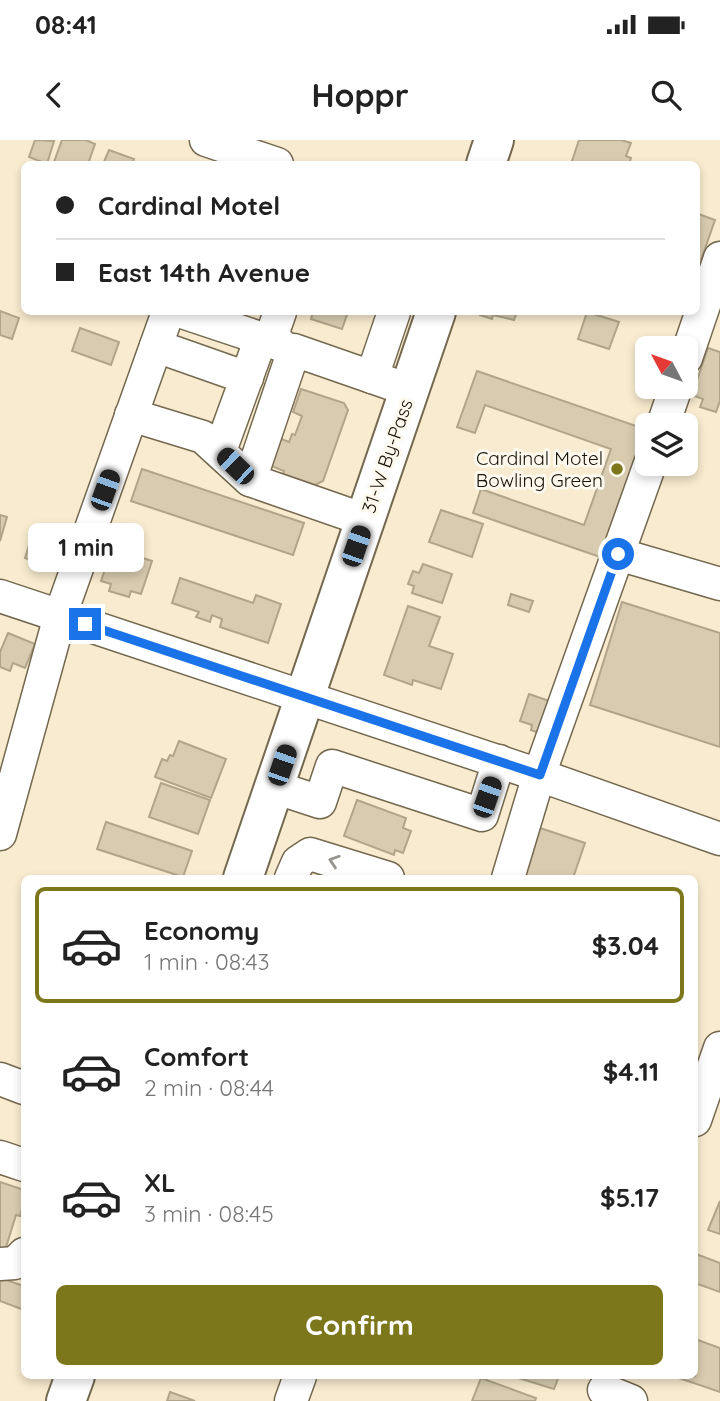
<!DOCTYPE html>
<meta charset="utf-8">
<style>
body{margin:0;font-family:Quicksand,sans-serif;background:#f6f6f6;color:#222;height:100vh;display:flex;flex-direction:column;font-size:26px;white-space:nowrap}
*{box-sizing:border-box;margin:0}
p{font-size:23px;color:#767676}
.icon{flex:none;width:38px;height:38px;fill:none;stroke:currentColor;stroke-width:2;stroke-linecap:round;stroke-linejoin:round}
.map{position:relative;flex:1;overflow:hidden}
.panel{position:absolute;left:21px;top:735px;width:677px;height:504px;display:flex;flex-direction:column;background:#fff;border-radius:10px;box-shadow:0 4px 10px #0003}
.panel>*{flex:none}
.top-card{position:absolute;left:21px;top:21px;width:679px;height:154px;border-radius:10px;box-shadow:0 4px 10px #0003;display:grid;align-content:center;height:154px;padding:0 35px;background:#fff}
.needle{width:46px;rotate:311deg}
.fabs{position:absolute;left:635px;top:196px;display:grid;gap:14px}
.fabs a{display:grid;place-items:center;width:63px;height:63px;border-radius:10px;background:#fff;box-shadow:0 4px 10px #0003;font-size:35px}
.end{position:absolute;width:32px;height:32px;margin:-16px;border:9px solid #1a73e8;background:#fff;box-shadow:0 0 0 4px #fff}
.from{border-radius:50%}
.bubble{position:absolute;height:49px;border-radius:10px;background:#fff;box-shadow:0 4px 10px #0003;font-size:23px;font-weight:800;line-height:49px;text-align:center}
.car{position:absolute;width:21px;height:42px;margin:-21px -10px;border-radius:9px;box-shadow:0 0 5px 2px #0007;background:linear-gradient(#222 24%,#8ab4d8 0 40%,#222 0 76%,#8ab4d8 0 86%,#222 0)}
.top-card b{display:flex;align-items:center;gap:24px;height:66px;font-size:26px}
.top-card b+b{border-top:2px solid #e0e0e0}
.top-card i{width:18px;height:18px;background:#222}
ul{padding:12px 0 0;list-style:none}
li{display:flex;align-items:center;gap:21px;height:116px;margin:0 14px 10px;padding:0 21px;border:4px solid transparent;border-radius:10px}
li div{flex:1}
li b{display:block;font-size:26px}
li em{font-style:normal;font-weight:800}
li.selected{border-color:#7d771c}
li>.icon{width:63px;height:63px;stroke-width:1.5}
.action{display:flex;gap:14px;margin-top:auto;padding:14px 35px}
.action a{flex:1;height:80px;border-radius:10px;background:#7d771c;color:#fff;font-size:28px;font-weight:800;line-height:80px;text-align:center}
.status{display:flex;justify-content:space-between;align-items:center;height:49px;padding:0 35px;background:#fff;direction:ltr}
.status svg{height:19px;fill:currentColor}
header{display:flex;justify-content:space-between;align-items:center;height:91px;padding:0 35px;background:#fff;font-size:32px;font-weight:800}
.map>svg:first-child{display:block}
.building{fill:#d8cbb0;stroke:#b1a48a;stroke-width:2}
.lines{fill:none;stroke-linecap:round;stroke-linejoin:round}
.minor-casing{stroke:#74684f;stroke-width:35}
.major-casing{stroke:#74684f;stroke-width:42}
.minor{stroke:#fff;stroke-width:32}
.major{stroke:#fff;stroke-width:38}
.oneway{stroke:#989591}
.route{stroke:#1a73e8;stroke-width:9}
.poi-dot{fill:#7d771c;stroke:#fef9ee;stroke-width:2.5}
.labels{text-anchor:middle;stroke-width:6;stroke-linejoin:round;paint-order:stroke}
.street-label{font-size:19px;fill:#19140a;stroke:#fef9ee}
.poi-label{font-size:19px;fill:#19140a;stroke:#fef9ee;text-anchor:end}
</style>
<div class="status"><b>08:41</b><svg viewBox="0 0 49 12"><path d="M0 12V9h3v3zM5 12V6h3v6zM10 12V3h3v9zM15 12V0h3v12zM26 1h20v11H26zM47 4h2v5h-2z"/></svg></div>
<header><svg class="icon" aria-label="back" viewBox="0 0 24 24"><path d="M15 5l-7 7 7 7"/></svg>Hoppr<svg class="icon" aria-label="search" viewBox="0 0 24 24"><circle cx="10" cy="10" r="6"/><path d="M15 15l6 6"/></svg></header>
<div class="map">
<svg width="720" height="1261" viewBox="0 0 720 1261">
<rect width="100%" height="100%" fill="#f8ebcf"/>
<g class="building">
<path d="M 35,0 L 54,1 L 47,24 L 29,17 Z"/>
<path d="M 62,0 L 86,0 L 95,4 L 88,24 L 60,24 L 54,22 Z"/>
<path d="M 579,0 L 621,0 L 631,3 L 626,16 L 631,18 L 629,24 L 571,24 Z"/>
<path d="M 109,10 L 134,19 L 132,24 L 103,24 Z"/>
<path d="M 696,73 L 715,80 L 701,120 L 696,118 Z"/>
<path d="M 0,171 L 19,178 L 12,199 L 0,195 Z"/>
<path d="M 313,172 L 348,172 L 342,189 L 311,179 Z"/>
<path d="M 480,172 L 517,172 L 514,180 L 493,175 L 492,179 L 480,175 Z"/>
<path d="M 587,172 L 619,182 L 609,209 L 578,199 Z"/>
<path d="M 80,188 L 119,202 L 111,225 L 72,211 Z"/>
<path d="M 708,208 L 720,212 L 720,261 L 716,272 L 700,267 L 703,259 L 692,255 Z"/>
<path d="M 477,231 L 645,289 L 600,417 L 473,373 L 481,349 L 584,385 L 611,309 L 485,265 L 475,293 L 457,287 Z"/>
<path d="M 301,249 L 344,263 L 348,270 L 323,341 L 315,345 L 283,334 L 284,331 L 269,325 L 279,298 L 289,302 L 292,294 L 295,295 L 302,276 L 293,272 Z"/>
<path d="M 142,329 L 304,383 L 293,415 L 131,361 Z"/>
<path d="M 441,370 L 483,384 L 472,417 L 429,402 Z"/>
<path d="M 0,375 L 7,377 L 0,401 Z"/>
<path d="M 35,386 L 69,396 L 59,428 L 25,418 Z"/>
<path d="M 112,408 L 152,421 L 141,454 L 131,451 L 129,457 L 109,451 L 111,444 L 101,441 Z"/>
<path d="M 423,424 L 452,434 L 442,463 L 412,453 L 414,446 L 408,444 L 413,431 L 419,433 Z"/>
<path d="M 180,438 L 253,463 L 256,455 L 281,464 L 268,503 L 220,487 L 222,479 L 212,475 L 210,482 L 196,477 L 199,472 L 172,463 Z"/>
<path d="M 511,454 L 533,461 L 529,472 L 508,465 Z"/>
<path d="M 622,462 L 720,493 L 720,607 L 590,565 Z"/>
<path d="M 408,466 L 440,477 L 429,506 L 453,514 L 441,549 L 413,540 L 412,545 L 384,535 Z"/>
<path d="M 8,493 L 35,504 L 25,528 L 13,523 L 10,531 L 0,527 L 0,512 Z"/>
<path d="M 529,554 L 558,564 L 539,593 L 531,590 L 532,585 L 520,581 Z"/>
<path d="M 179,601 L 226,619 L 211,658 L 155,637 L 162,619 L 167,621 L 170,615 L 173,616 Z"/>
<path d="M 161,643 L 210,660 L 198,694 L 149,677 Z"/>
<path d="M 357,660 L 406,678 L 403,688 L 411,691 L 403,713 L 395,710 L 394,715 L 344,696 Z"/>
<path d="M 106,682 L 192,711 L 183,737 L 97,709 Z"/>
<path d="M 534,686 L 585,703 L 573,738 L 516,738 Z"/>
<path d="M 0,1042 L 24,1050 L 24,1063 L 20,1076 L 16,1075 L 3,1117 L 0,1116 Z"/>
<path d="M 720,1061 L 720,1094 L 708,1090 Z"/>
<path d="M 696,1114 L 720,1123 L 720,1152 L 695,1143 Z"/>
<path d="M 0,1138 L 24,1146 L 24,1170 L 0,1161 Z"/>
<path d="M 695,1199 L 720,1208 L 720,1252 L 676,1237 L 695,1236 Z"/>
<path d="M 512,1236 L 559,1236 L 554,1249 Z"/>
<path d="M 481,1238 L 536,1258 L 535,1261 L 472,1261 Z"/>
<path d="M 170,1252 L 195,1261 L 167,1261 Z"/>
</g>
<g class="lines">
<g class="minor-casing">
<g id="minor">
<path d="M 206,0 L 277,24"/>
<path d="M 182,172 L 281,205"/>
<path d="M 270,201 L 280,172"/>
<path d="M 156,206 L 247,238"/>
<path d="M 686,218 L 720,118"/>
<path d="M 372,237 L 394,172"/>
<path d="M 131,275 L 203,297 L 250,340"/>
<path d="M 663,285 L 676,247"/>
<path d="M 220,311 L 261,198"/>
<path d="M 365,380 L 250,340 L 294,210 L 409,250"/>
<path d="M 618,414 L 720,444"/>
<path d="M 0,456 L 539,635 L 720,699"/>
<path d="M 274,647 L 320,662 L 332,626 L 482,675 L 499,621"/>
<path d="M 0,694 L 60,476 L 168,172"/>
<path d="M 291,738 L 298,722 L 310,714 L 388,738"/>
<path d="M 508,738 L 539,635 L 650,324"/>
<path d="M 0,939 L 24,948"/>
<path d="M 695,980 L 720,908"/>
<path d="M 0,1017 L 24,1025"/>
<path d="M 0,1124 L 15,1123 L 24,1114"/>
<path d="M 604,1250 L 631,1261"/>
<path d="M 291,1261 L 300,1236"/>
</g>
</g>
<g class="major-casing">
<g id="major">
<path d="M 486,24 L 494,0"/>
<path d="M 243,738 L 436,172"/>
<path d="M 66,1261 L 75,1236"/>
</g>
</g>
<use href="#minor" class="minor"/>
<use href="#major" class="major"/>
</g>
<defs><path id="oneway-chevron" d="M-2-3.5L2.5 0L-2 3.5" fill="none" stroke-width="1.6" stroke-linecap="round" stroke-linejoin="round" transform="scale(1.75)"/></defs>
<use class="oneway" href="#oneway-chevron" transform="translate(334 721) rotate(-162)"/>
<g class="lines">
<path class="route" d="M 85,484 L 540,635 L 618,414"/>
</g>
<circle class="poi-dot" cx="617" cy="329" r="7"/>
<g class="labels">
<g class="street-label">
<text transform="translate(387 316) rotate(-71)" y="7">31-W By-Pass</text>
</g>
<g class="poi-label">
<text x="603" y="325">Cardinal Motel<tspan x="603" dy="22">Bowling Green</tspan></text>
</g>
</g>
</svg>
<div class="fabs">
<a><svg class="needle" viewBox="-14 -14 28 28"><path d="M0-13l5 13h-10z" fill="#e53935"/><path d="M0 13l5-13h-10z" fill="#767676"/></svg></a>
<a><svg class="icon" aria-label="layers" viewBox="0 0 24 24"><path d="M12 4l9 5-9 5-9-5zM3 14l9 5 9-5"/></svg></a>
</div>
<i class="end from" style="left:618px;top:414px"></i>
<i class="end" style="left:85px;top:484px"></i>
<div class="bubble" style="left:28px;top:383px;width:116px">1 min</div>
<i class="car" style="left:235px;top:326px;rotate:314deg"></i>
<i class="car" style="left:105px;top:350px;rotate:20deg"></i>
<i class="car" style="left:356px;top:406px;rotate:19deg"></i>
<i class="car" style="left:282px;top:625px;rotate:19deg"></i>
<i class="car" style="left:487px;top:657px;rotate:19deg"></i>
<div class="top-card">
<b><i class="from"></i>Cardinal Motel</b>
<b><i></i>East 14th Avenue</b>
</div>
<section class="panel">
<ul>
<li class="selected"><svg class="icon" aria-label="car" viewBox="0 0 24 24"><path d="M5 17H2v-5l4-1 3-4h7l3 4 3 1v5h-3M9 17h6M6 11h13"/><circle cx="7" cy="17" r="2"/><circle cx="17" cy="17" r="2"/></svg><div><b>Economy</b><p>1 min · 08:43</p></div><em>$3.04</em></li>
<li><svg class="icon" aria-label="car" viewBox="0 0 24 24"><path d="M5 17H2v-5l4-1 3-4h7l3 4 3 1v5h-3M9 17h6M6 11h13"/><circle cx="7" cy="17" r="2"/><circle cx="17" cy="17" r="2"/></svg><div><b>Comfort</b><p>2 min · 08:44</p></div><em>$4.11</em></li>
<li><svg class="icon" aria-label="car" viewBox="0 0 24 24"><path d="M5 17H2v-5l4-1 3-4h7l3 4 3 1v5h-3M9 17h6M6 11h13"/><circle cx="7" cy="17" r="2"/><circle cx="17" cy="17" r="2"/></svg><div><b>XL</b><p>3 min · 08:45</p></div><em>$5.17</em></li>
</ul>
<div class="action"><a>Confirm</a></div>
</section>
</div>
